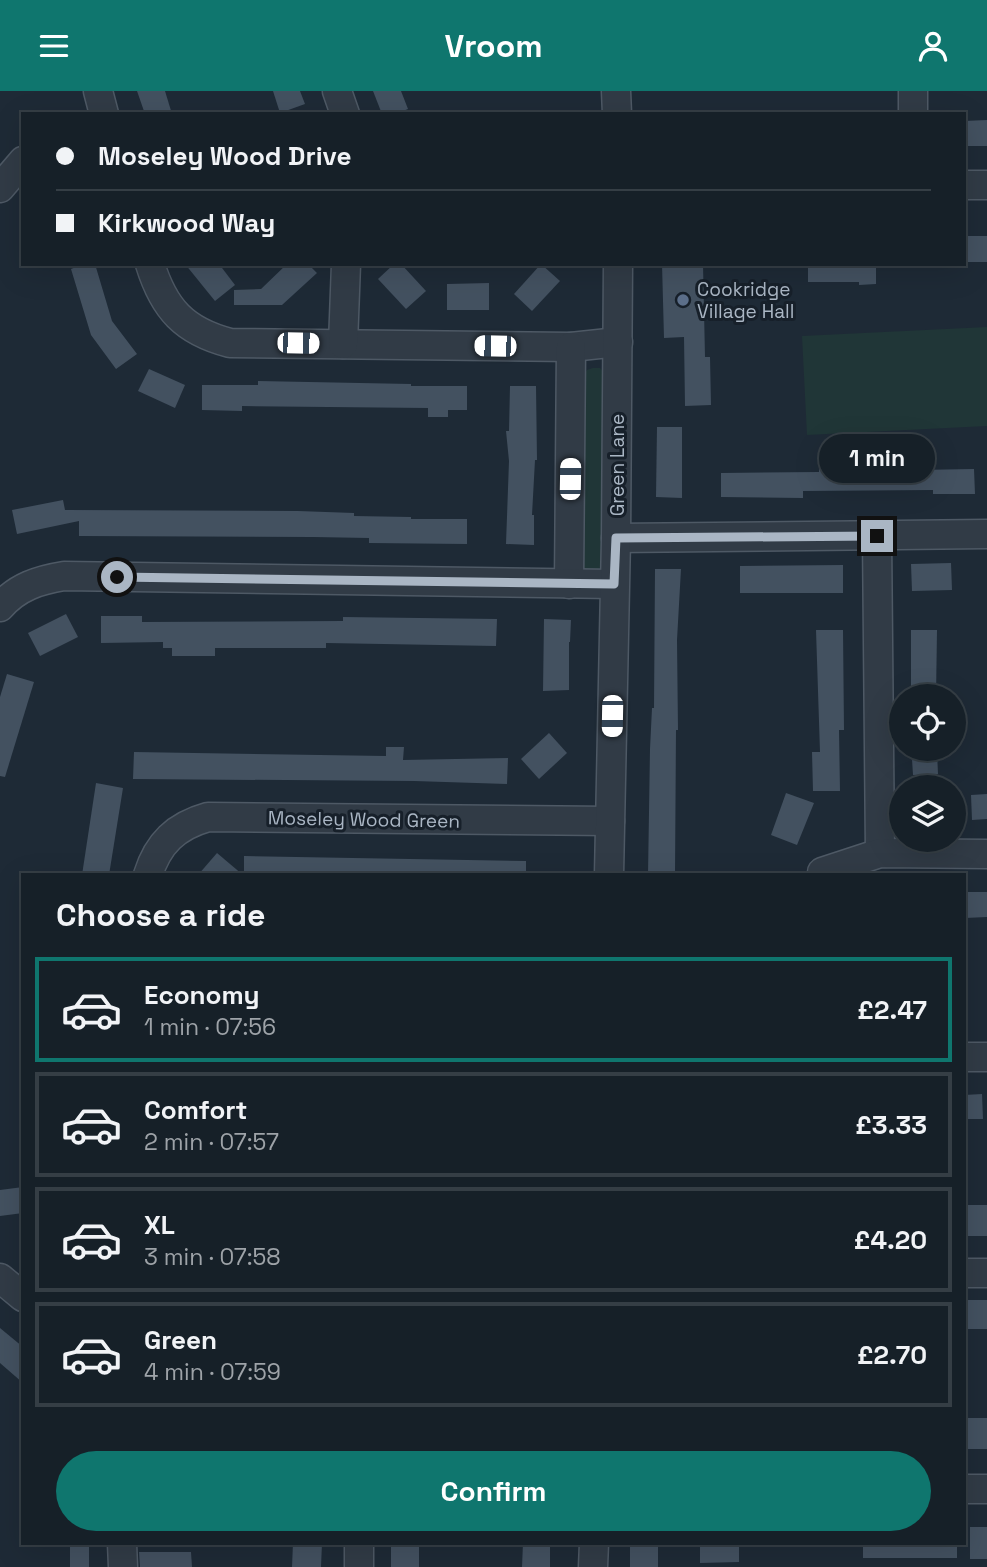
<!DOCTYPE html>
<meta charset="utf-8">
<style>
body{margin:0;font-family:"Space Grotesk",sans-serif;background:#232d34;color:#f1f3f6;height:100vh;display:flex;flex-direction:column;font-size:26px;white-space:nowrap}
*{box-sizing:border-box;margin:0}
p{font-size:23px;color:#9ea3a8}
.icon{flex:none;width:38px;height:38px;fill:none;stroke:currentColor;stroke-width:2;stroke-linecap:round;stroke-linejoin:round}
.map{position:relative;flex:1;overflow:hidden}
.sheet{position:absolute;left:21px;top:782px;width:945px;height:672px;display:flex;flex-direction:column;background:#162028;border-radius:0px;box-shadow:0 7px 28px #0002,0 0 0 2px #353e45}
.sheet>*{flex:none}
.guide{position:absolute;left:21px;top:21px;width:945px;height:154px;border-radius:0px;box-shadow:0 7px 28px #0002,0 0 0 2px #353e45;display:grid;align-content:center;height:154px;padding:0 35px;background:#162028}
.tools{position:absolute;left:889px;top:593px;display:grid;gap:14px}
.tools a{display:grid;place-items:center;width:77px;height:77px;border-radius:50%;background:#162028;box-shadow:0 7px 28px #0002,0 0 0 2px #353e45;font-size:35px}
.end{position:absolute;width:32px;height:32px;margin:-16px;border:9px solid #aab6c4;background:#111;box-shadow:0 0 0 4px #111}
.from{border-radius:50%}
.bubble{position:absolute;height:49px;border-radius:24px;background:#162028;box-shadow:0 7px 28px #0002,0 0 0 2px #353e45;font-size:23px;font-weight:800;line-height:49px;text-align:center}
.car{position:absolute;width:21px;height:42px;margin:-21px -10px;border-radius:9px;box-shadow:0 0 5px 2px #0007;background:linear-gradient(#fff 24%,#345 0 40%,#fff 0 76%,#345 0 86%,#fff 0)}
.guide b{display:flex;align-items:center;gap:24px;height:66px;font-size:26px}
.guide b+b{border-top:2px solid #353e45}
.guide i{width:18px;height:18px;background:#f1f3f6}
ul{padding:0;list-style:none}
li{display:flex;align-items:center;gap:21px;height:105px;margin:0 14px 10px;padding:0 21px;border:4px solid #353e45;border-radius:0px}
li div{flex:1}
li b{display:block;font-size:26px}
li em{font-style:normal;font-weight:800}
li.selected{border-color:#0f766e}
li>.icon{width:63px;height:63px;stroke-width:1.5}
h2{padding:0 35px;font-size:32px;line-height:84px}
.primary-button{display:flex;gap:14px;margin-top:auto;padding:14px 35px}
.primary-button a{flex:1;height:80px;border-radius:42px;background:#0f766e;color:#fff;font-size:28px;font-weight:800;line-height:80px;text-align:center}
header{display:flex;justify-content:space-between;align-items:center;height:91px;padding:0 35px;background:#0f766e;color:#fff;font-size:32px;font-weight:800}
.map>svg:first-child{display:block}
.green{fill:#203637}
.building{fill:#435160}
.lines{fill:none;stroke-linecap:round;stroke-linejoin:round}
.minor-casing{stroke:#4e5965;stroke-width:31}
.minor{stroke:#313b46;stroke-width:28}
.route{stroke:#aab6c4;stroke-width:9}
.service-dot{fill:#5c6f8a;stroke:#17202a;stroke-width:2.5}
.labels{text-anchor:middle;stroke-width:6;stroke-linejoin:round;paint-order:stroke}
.poi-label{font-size:19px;fill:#aab6c4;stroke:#17202a;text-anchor:start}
.street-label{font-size:19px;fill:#aab6c4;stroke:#17202a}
</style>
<header><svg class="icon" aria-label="menu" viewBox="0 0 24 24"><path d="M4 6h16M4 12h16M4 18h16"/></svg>Vroom<svg class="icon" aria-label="person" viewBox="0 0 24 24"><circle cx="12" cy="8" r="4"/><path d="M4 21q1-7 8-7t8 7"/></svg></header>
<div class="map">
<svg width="987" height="1476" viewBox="0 0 987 1476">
<rect width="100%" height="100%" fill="#1e2a36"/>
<g class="green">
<path d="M 987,236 L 987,335 L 807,344 L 802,245 Z"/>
<path d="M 593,277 L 600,277 L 605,283 L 604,470 L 599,478 L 590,482 L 583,479 L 580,473 L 583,285 L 587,279 Z"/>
</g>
<g class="building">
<path d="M 137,0 L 165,0 L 172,23 L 145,23 Z"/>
<path d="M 273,0 L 300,0 L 305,13 L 280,22 Z"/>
<path d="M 373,0 L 401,0 L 408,18 L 395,23 L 382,23 Z"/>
<path d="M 987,29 L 987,55 L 964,55 L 964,30 Z"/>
<rect x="964" y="145" width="23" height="26"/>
<path d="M 75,173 L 95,173 L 112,230 L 137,263 L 116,278 L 91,244 L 71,178 L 76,176 Z"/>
<path d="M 185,173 L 219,173 L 235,194 L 215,210 Z"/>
<path d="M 287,173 L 308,173 L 317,182 L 282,214 L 234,214 L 234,199 L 261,198 Z"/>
<path d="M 394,173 L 401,173 L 426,200 L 406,218 L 378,188 Z"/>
<path d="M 541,173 L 560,190 L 532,220 L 514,203 Z"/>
<path d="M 662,173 L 703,173 L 705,266 L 710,266 L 711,314 L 685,315 L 684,246 L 664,247 Z"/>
<path d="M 808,173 L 876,173 L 876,193 L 859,194 L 859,191 L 808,191 Z"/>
<path d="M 489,192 L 489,219 L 447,219 L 447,193 Z"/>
<path d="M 149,278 L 185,294 L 175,317 L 138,300 Z"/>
<path d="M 258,290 L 411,293 L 411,295 L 467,295 L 467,319 L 448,319 L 448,326 L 428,326 L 428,317 L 242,315 L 242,320 L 202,319 L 202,294 L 258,294 Z"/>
<path d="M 510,295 L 536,295 L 537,369 L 535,369 L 532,424 L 534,424 L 534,454 L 506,453 L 509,370 L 506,340 L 509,340 Z"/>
<path d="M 657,336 L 682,336 L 682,407 L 656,406 Z"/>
<path d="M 917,373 L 917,379 L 974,378 L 975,403 L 933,403 L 933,399 L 803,400 L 803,407 L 721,406 L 721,382 L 819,381 L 819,374 Z"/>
<path d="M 63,409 L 65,419 L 298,420 L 354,422 L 354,425 L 411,426 L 411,428 L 467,428 L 467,453 L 369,452 L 369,447 L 313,446 L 79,445 L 79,430 L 17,443 L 12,419 Z"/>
<path d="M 951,472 L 952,499 L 912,500 L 911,473 Z"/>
<path d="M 843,474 L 843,502 L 740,502 L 740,475 Z"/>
<path d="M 655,478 L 681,478 L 677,549 L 678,639 L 676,639 L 675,784 L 648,784 L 650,658 L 652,617 L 654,617 Z"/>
<path d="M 66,523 L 78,546 L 40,565 L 28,542 Z"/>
<path d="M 101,525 L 142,525 L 142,531 L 343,530 L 343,526 L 497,528 L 496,555 L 326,552 L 326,557 L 215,557 L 215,565 L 172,565 L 172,557 L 163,557 L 163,551 L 101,552 Z"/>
<path d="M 544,528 L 571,529 L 570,551 L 569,551 L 569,599 L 543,600 Z"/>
<path d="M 816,539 L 843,539 L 844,639 L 839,639 L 840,700 L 813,700 L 812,661 L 820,661 Z"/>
<path d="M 911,539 L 937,539 L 936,606 L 911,606 Z"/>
<path d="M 7,583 L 34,591 L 5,686 L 0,685 L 0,606 Z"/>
<path d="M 549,642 L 567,662 L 539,688 L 521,668 Z"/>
<path d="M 386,656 L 404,656 L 403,669 L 508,667 L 507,693 L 414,690 L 133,688 L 134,661 L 386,665 Z"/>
<path d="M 937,660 L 938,683 L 913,684 L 912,668 L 916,668 L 916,661 Z"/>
<path d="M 96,692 L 123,697 L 109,784 L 82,784 Z"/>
<path d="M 786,702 L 814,712 L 797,754 L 771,744 Z"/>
<path d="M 987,703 L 987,728 L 972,729 L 971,704 Z"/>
<path d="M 217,762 L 243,784 L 198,784 Z"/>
<path d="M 244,765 L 526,770 L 526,784 L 244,784 Z"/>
<path d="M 965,801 L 987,801 L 987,826 L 965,827 Z"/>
<path d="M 982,1003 L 983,1028 L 964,1028 L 964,1004 Z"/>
<path d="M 23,1096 L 23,1122 L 0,1125 L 0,1099 Z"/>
<rect x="964" y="1114" width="23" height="31"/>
<rect x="964" y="1209" width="23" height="29"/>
<path d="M 0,1237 L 23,1256 L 23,1292 L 0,1272 Z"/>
<rect x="964" y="1327" width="23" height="31"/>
<rect x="970" y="1436" width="17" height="32"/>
<rect x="70" y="1452" width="19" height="24"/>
<path d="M 293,1452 L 322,1452 L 321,1476 L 292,1476 Z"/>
<rect x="391" y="1452" width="28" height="24"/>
<path d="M 523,1452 L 550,1452 L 550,1476 L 522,1476 Z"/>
<rect x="630" y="1452" width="28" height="24"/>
<path d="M 700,1452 L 739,1452 L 739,1471 L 700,1472 Z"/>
<rect x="863" y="1452" width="94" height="15"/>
<path d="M 139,1461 L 191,1461 L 192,1476 L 140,1476 Z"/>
</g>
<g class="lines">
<g class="minor-casing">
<g id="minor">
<path d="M 98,0 L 104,23"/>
<path d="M 337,0 L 345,23"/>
<path d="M 616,0 L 617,23"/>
<path d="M 913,23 L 913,0"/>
<path d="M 964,94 L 987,94"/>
<path d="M 0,97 L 23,70"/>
<path d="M 150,173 C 164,218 184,240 230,252 L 571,256 L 618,251"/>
<path d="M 343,253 L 346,173"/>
<path d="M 877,445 L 880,762"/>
<path d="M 616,447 L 987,443"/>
<path d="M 569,493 L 571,256"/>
<path d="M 0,516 C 17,496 39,489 64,485 L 614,493"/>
<path d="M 148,784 C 158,752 176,735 208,726 L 610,730"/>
<path d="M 609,784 L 616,447 L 618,173"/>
<path d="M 822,784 L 822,781 L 880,762 L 987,763"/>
<path d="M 964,966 L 987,966"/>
<path d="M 964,1182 L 987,1182"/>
<path d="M 0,1187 L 23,1206"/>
<path d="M 964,1398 L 987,1398"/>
<path d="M 122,1452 L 123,1476"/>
<path d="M 359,1476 L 359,1452"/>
<path d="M 593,1476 L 594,1452"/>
</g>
</g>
<use href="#minor" class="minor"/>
</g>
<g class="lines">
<path class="route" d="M 117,486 L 614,493 L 616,447 L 877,445"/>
</g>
<circle class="service-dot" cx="683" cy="209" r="7"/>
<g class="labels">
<g class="poi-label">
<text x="697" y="205">Cookridge<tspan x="697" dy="22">Village Hall</tspan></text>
</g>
<g class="street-label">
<text transform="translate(617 374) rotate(-90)" y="7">Green Lane</text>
<text transform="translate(364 728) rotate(1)" y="7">Moseley Wood Green</text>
</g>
</g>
</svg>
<div class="tools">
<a><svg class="icon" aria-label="locate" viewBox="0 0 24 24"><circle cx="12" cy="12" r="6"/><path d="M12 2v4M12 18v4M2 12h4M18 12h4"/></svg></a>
<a><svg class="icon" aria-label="layers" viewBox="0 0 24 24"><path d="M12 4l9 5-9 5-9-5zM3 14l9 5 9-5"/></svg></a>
</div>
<i class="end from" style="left:117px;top:486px"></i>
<i class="end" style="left:877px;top:445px"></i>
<div class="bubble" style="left:819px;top:343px;width:116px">1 min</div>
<i class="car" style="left:298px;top:252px;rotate:91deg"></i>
<i class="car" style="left:495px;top:255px;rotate:271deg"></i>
<i class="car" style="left:570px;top:388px;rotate:1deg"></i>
<i class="car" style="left:612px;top:625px;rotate:181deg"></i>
<div class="guide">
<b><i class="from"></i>Moseley Wood Drive</b>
<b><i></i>Kirkwood Way</b>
</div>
<section class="sheet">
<h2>Choose a ride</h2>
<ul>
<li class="selected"><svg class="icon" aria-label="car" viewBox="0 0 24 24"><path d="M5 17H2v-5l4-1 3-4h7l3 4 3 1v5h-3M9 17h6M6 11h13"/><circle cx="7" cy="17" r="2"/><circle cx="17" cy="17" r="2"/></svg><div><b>Economy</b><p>1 min · 07:56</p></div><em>£2.47</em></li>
<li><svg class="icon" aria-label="car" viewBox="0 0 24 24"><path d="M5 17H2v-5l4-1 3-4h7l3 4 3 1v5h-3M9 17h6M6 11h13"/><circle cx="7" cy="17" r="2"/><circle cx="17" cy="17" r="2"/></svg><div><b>Comfort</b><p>2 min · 07:57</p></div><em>£3.33</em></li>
<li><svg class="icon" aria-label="car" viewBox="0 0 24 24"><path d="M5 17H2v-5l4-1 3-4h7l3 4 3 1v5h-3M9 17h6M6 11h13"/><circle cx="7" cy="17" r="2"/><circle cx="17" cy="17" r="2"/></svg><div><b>XL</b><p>3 min · 07:58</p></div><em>£4.20</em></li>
<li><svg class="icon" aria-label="car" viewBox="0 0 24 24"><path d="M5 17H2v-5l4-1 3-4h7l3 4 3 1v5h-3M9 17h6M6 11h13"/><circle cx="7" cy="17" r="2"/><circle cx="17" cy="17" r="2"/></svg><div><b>Green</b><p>4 min · 07:59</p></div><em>£2.70</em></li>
</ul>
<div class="primary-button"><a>Confirm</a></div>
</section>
</div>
